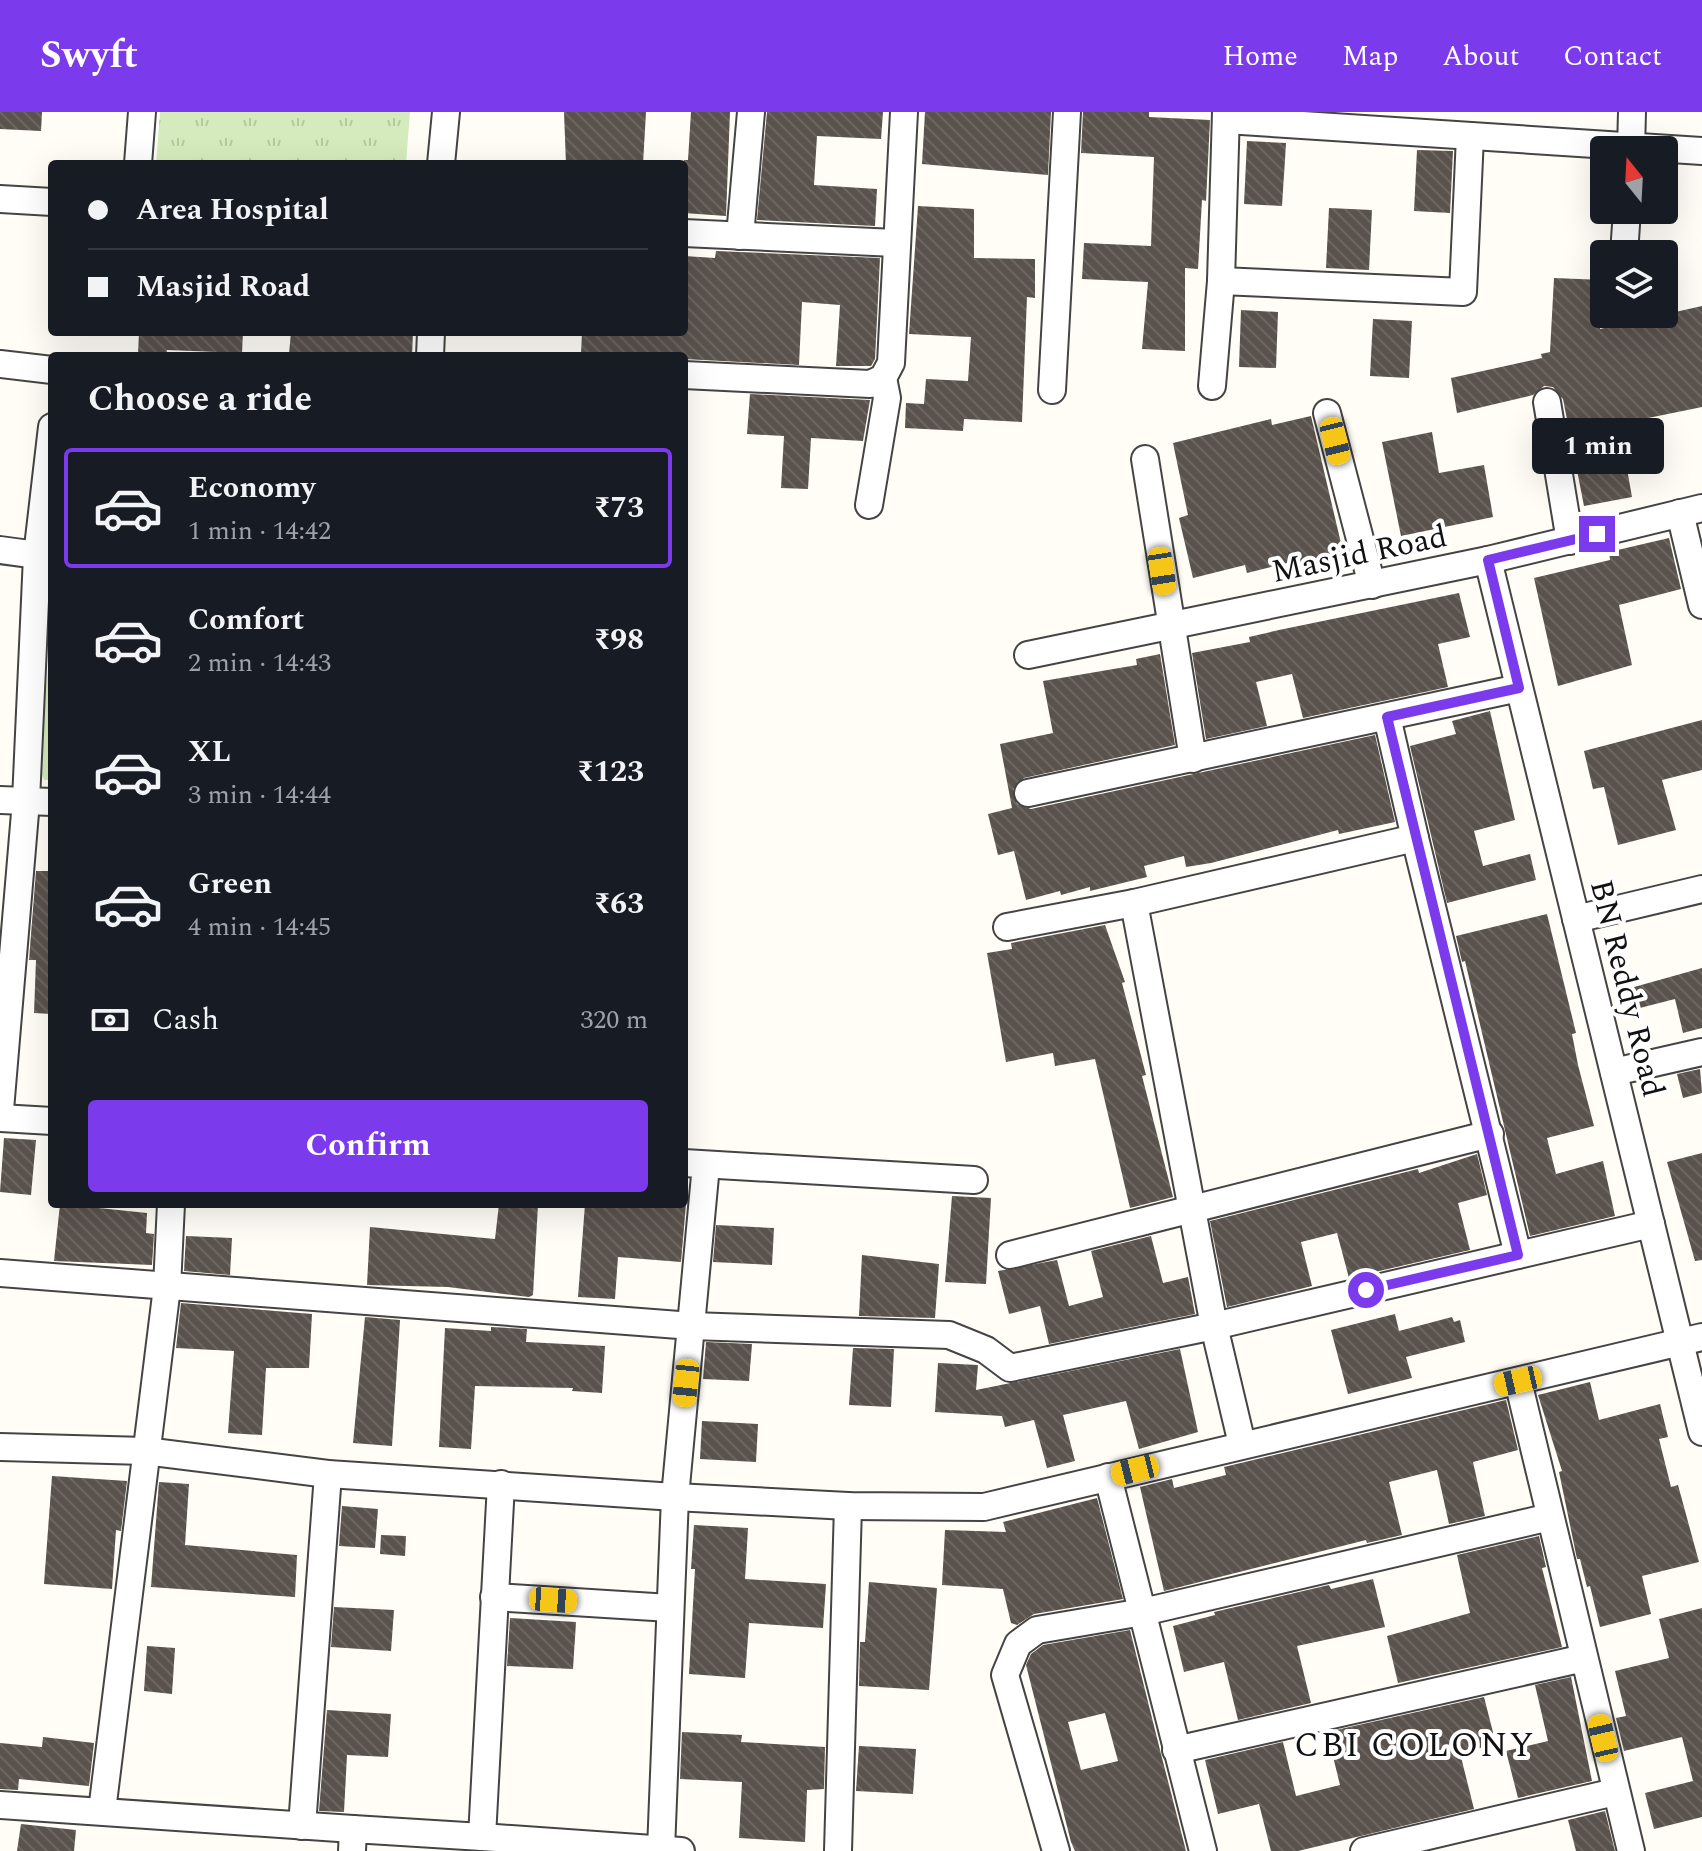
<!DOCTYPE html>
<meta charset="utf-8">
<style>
body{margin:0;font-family:Spectral,serif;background:#20242c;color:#f1f3f6;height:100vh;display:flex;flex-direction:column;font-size:30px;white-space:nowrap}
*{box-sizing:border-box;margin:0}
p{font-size:26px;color:#9ea1a6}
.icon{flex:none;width:44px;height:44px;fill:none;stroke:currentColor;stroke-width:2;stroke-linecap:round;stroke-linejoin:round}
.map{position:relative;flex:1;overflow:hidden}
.side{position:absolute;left:48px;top:240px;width:640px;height:856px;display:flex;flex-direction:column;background:#171b24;border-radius:8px;box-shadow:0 8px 32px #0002}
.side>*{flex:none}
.top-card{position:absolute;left:48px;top:48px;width:640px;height:176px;border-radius:8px;box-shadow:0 8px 32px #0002;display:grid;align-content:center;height:176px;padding:0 40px;background:#171b24}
.needle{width:52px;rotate:342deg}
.tools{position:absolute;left:1590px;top:24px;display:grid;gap:16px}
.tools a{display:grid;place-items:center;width:88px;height:88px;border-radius:8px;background:#171b24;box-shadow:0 8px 32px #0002;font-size:40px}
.end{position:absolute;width:36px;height:36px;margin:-18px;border:10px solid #7c3aed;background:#fff;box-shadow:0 0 0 4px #fff}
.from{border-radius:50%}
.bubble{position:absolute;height:56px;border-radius:8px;background:#171b24;box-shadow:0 8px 32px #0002;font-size:26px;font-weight:700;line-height:56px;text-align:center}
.car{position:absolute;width:24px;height:48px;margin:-24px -12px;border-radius:10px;box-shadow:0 0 6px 2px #0007;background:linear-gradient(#f5c518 24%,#345 0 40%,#f5c518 0 76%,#345 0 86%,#f5c518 0)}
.top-card b{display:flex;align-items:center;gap:28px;height:76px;font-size:30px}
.top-card b+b{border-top:2px solid #363941}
.top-card i{width:20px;height:20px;background:#f1f3f6}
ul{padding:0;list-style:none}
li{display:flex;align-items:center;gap:24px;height:120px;margin:0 16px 12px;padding:0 24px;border:4px solid transparent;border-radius:8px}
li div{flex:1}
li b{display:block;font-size:30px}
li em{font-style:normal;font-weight:700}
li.on{border-color:#7c3aed}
li>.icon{width:72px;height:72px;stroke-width:1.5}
h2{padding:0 40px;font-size:36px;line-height:96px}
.pay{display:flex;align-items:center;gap:20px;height:88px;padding:0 40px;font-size:30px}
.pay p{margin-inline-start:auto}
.primary-button{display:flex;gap:16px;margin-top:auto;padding:16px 40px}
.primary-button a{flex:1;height:92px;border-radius:8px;background:#7c3aed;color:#fff;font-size:32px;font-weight:700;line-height:92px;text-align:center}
header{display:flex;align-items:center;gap:48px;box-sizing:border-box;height:112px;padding:0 40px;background:#7c3aed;color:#fff}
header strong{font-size:38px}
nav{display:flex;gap:44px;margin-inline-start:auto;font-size:28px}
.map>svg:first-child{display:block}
.grass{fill:url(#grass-tufts)}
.building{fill:url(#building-back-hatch);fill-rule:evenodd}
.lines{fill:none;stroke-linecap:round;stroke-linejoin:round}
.minor-casing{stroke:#444;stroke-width:30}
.minor{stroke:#fff;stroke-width:26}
.route{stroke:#7c3aed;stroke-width:10}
.labels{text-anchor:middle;stroke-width:8;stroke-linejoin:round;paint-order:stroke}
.street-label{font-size:32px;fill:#111;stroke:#fff}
.neighbourhood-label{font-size:34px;letter-spacing:2px;fill:#111;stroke:#fff}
</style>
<header>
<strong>Swyft</strong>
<nav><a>Home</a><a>Map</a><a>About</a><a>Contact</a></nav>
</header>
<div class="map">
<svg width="1702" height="1739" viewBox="0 0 1702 1739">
<defs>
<pattern id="grass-tufts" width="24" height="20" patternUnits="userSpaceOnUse" patternTransform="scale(2)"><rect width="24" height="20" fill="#d5ebbd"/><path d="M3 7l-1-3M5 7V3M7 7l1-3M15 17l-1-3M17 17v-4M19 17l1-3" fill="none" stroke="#b6c8a1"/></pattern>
<pattern id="building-back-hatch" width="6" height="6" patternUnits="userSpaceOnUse" patternTransform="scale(2)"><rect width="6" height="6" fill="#5a524d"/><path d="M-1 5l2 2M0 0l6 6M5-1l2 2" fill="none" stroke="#6d6662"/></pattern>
</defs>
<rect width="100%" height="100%" fill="#fffdf5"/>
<g class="grass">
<path d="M 160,0 L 410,0 L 406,52 L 156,52 Z"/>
<path d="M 52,519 L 52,668 L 44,668 L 38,654 Z"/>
</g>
<g class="building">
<path d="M 0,0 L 42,0 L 41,19 L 0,17 Z"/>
<path d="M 564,0 L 646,0 L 643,52 L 566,52 Z"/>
<path d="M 691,0 L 730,0 L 726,104 L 684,101 L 684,48 L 688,48 Z"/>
<path d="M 767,0 L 883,0 L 881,27 L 817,24 L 814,73 L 877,77 L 875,114 L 757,108 Z"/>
<path d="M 925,0 L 1051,0 L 1048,63 L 922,52 Z"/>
<path d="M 1083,0 L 1149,0 L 1149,5 L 1210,8 L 1206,89 L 1202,88 L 1198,157 L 1185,156 L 1185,239 L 1142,237 L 1148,170 L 1082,167 L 1084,131 L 1151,134 L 1154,45 L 1081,41 Z"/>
<path d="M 1247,29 L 1286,31 L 1282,94 L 1244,92 Z"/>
<path d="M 1417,38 L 1453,39 L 1450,101 L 1414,99 Z"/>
<path d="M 918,94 L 974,97 L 974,146 L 1035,147 L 1035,186 L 1027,185 L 1022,310 L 964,307 L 963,319 L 905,316 L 906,291 L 924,292 L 926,267 L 968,269 L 971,225 L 909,222 Z"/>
<path d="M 1329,96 L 1372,98 L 1369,158 L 1326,156 Z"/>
<path d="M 716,139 L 880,146 L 875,247 L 871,254 L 836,254 L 840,193 L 802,190 L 799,253 L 684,247 L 684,244 L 581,242 L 582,220 L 684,220 L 684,144 L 715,146 Z"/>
<path d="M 1554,166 L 1603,168 L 1600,217 L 1702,194 L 1702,295 L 1619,312 L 1632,385 L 1584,394 L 1563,287 L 1553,275 L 1544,274 L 1533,283 L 1457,301 L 1451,266 L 1542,246 L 1541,242 L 1550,240 Z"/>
<path d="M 1241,198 L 1278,200 L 1276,256 L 1239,255 Z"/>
<path d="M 1373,207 L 1412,209 L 1409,266 L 1370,264 Z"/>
<path d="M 139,220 L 243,220 L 242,241 L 167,238 L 166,244 L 138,242 Z"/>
<path d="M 291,220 L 413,220 L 412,244 L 289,242 Z"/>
<path d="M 750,282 L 870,288 L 863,329 L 811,326 L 808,377 L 781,376 L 784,324 L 747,322 Z"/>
<path d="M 1311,304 L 1344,444 L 1300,454 L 1299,448 L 1247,461 L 1245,453 L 1193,466 L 1179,406 L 1188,403 L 1173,331 L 1271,307 L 1272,313 Z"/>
<path d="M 1432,320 L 1439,361 L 1484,353 L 1493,405 L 1401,424 L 1382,330 Z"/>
<path d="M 1669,426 L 1681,477 L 1619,493 L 1632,553 L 1558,574 L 1534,466 L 1610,448 L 1609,440 Z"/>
<path d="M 1459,481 L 1470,525 L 1438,532 L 1448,575 L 1303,606 L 1292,562 L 1256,570 L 1267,614 L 1206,627 L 1192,541 L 1250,530 L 1249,525 L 1279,518 Z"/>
<path d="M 1160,542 L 1175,633 L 1024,666 L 1013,677 L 1017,692 L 1031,697 L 1375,623 L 1395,710 L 1339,722 L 1338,718 L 1211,751 L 1186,755 L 1184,744 L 1144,754 L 1147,765 L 1090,779 L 1090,775 L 1061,783 L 1060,779 L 1026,788 L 1014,739 L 998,743 L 988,702 L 1012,696 L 1000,632 L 1053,621 L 1043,569 L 1137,553 L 1136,547 Z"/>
<path d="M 1490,599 L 1515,708 L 1474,719 L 1483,754 L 1530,742 L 1536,768 L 1447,791 L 1410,634 L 1456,622 L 1452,609 Z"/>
<path d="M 1702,608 L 1702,658 L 1662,668 L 1676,718 L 1618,733 L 1604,675 L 1593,677 L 1584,639 Z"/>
<path d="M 36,759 L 52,759 L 52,902 L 34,901 L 36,848 L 29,848 Z"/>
<path d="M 1547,802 L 1576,921 L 1572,922 L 1578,953 L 1594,1014 L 1547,1026 L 1556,1062 L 1603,1049 L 1615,1104 L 1530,1124 L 1465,849 L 1462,850 L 1456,824 Z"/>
<path d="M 1105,813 L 1125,870 L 1122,871 L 1146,963 L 1142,964 L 1173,1085 L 1130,1096 L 1095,947 L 1055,954 L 1053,941 L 1006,950 L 987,841 L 1012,837 L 1011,831 Z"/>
<path d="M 1702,856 L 1702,916 L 1683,921 L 1675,887 L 1632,898 L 1627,877 Z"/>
<path d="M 1700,957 L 1702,981 L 1683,986 L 1677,962 Z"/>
<path d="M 4,1026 L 36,1028 L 31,1083 L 0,1080 Z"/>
<path d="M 1702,1041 L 1702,1148 L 1695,1149 L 1667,1050 Z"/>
<path d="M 1477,1042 L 1487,1083 L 1458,1091 L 1470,1138 L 1349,1166 L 1337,1121 L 1301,1130 L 1312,1174 L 1227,1195 L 1210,1109 L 1418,1057 L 1419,1061 Z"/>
<path d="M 952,1084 L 991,1086 L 986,1172 L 945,1170 Z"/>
<path d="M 60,1092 L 147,1101 L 146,1121 L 154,1122 L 152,1153 L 54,1149 Z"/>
<path d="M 499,1092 L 538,1092 L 533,1183 L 529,1185 L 448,1175 L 367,1173 L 370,1115 L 495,1127 Z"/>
<path d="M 585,1092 L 686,1092 L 681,1150 L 618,1145 L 615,1187 L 578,1185 Z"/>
<path d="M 716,1113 L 774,1116 L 772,1153 L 713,1150 Z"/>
<path d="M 186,1124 L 232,1126 L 230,1163 L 184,1159 Z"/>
<path d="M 1151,1124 L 1163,1171 L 1188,1165 L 1195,1202 L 1049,1232 L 1040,1194 L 1009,1202 L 998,1159 L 1057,1148 L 1069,1194 L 1103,1185 L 1091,1139 Z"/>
<path d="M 862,1143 L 939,1152 L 935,1206 L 859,1204 Z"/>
<path d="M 181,1191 L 312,1202 L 309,1256 L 266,1256 L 262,1323 L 228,1321 L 234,1239 L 176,1236 Z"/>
<path d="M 1395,1202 L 1399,1219 L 1452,1205 L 1454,1210 L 1460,1208 L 1465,1230 L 1406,1245 L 1412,1266 L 1348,1282 L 1331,1218 Z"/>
<path d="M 365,1205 L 400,1208 L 392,1334 L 353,1331 Z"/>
<path d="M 491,1215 L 527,1217 L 526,1230 L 605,1234 L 602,1281 L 572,1279 L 573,1276 L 475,1274 L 471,1337 L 439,1335 L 445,1216 L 491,1219 Z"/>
<path d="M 706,1230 L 752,1232 L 749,1269 L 703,1267 Z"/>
<path d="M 853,1236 L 894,1237 L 891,1295 L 849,1293 Z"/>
<path d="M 1180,1237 L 1198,1320 L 1139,1337 L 1126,1289 L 1063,1303 L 1075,1349 L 1047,1356 L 1034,1308 L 1005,1315 L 1002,1304 L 935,1300 L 938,1251 L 978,1253 L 976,1278 Z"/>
<path d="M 1590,1270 L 1599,1308 L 1660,1292 L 1668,1325 L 1659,1327 L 1671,1375 L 1678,1373 L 1699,1450 L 1642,1464 L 1651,1502 L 1600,1515 L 1590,1474 L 1587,1475 L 1580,1447 L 1577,1447 L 1559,1360 L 1562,1359 L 1538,1283 Z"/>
<path d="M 1506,1288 L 1518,1338 L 1473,1350 L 1485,1404 L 1449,1412 L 1437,1358 L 1389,1370 L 1402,1423 L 1367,1431 L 1366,1428 L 1164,1479 L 1140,1375 L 1172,1367 L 1174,1376 L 1226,1363 L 1224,1355 Z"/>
<path d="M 702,1309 L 758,1312 L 756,1350 L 700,1347 Z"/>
<path d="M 52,1364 L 127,1369 L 121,1419 L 116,1418 L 112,1477 L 44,1472 Z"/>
<path d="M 159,1370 L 189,1372 L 185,1433 L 297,1443 L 295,1485 L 151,1475 Z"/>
<path d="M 1097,1386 L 1123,1487 L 1034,1502 L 1017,1513 L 1011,1511 L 1003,1477 L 942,1473 L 945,1418 L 1006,1420 L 1003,1410 Z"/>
<path d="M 342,1394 L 378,1397 L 375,1436 L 339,1434 Z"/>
<path d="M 694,1413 L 748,1416 L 745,1467 L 826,1472 L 823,1516 L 749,1511 L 745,1566 L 689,1562 L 695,1457 L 691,1457 Z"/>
<path d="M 381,1423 L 406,1424 L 405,1444 L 380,1442 Z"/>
<path d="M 1539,1424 L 1546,1455 L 1542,1456 L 1562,1535 L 1398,1571 L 1387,1524 L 1470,1501 L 1457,1443 Z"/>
<path d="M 1373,1467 L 1385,1515 L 1297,1534 L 1311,1591 L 1238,1608 L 1224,1550 L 1184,1560 L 1173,1514 L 1215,1503 L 1214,1500 L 1329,1473 L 1331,1477 Z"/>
<path d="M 869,1470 L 937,1476 L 929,1578 L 859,1574 L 860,1530 L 865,1530 Z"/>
<path d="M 334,1495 L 394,1498 L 391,1539 L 331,1535 Z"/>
<path d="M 1702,1496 L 1702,1705 L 1654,1717 L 1645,1681 L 1693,1669 L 1682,1625 L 1624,1639 L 1616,1606 L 1626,1604 L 1615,1559 L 1669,1546 L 1659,1507 Z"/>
<path d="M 510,1506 L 576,1510 L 573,1557 L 507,1554 Z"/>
<path d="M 1130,1518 L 1161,1642 L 1186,1739 L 1075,1739 L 1071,1730 L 1026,1553 L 1031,1542 L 1043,1533 ZM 1105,1601 L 1118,1649 L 1081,1658 L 1068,1610 Z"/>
<path d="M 147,1534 L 175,1536 L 172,1582 L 144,1579 Z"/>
<path d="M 1571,1565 L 1592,1669 L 1518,1686 L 1506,1639 L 1548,1629 L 1535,1573 Z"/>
<path d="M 1484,1585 L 1496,1632 L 1460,1641 L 1474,1697 L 1298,1739 L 1271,1739 L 1259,1692 L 1218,1702 L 1205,1648 L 1283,1630 L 1296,1684 L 1340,1673 L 1327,1620 Z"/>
<path d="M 327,1598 L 391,1602 L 388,1645 L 347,1643 L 344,1700 L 319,1699 Z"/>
<path d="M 682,1620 L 742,1623 L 741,1630 L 825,1635 L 824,1677 L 807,1678 L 805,1730 L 739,1726 L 742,1670 L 680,1667 Z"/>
<path d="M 43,1625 L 94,1631 L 89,1674 L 19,1667 L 18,1678 L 0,1677 L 0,1631 L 42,1635 Z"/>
<path d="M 859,1634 L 916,1637 L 913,1682 L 856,1679 Z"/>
<path d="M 1605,1699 L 1615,1739 L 1576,1739 L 1568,1708 Z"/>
<path d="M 21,1712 L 76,1718 L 74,1739 L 17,1739 Z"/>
</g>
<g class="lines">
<g class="minor-casing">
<g id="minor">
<path d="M 1226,8 L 1702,39"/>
<path d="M 1631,38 L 1632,0"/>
<path d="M 138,52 L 142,0"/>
<path d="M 441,52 L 446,0"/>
<path d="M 0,87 L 52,90"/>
<path d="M 684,121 L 895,131"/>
<path d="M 740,124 L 751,0"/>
<path d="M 1624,142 L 1627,98"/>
<path d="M 1221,169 L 1463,180 L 1470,24"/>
<path d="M 430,244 L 431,220"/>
<path d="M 0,252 L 52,258"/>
<path d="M 684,263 L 870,272 L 883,266 L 891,251 L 904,0"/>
<path d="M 1212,274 L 1221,169 L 1226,0"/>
<path d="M 1052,278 L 1067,0"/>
<path d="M 1547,290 L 1570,429"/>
<path d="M 1327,301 L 1372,473"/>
<path d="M 1145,347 L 1193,647"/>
<path d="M 869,393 L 887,286 L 883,266"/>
<path d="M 1680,401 L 1702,493"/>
<path d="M 0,438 L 52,445"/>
<path d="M 1488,448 L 1702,1320"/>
<path d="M 1028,543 L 1488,448 L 1702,396"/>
<path d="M 1028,681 L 1519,576"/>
<path d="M 0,688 L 52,690"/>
<path d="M 1415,726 L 1518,1143"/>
<path d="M 1134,791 L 1214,1214 L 1242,1332"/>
<path d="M 1576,807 L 1702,777"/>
<path d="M 1007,815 L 1134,791 L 1415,726 L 1387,605"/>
<path d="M 1614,960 L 1702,940"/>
<path d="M 0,998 L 26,689 L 37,444 L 52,315"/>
<path d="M 0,1006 L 52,1009"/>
<path d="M 684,1051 L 974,1068"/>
<path d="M 1010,1143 L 1490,1022"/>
<path d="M 0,1161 L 692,1214 L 949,1223 L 986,1238 L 1010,1256 L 1214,1214 L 1651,1112"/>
<path d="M 1518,1269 L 1631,1739"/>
<path d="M 0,1335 L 145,1339 L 328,1362 L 675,1385 L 848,1394 L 984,1395 L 1702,1225"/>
<path d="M 1108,1365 L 1203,1739"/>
<path d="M 494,1485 L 670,1496"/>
<path d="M 1176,1638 L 1584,1546"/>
<path d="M 0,1693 L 353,1717"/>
<path d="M 102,1699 L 167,1175 L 171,1092"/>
<path d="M 302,1714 L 328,1362"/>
<path d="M 482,1725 L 681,1739"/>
<path d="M 661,1738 L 675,1385 L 706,1053"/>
<path d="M 352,1739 L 353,1717 L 482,1725 L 501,1372"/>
<path d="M 838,1739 L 848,1394"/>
<path d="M 1056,1739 L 1005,1563 L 1018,1532 L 1037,1518 L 1143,1500 L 1550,1405"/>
<path d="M 1364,1739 L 1615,1680"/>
</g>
</g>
<use href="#minor" class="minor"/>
</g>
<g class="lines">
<path class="route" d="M 1366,1178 L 1518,1143 L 1387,605 L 1519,576 L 1488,448 L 1597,422"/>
</g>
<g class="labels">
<g class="street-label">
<text transform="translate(1359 441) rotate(-12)" y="11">Masjid Road</text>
<text transform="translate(1628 876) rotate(76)" y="11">BN Reddy Road</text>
</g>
<g class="neighbourhood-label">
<text x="1415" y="1644">CBI COLONY</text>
</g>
</g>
</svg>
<div class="tools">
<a><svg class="needle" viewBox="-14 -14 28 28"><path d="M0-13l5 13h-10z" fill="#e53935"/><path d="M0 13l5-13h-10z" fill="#9ea1a6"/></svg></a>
<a><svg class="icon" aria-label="layers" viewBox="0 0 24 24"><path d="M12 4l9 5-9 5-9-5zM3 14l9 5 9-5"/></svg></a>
</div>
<i class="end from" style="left:1366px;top:1178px"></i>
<i class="end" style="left:1597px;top:422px"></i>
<div class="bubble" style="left:1532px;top:306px;width:132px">1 min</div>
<i class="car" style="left:1335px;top:329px;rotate:166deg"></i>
<i class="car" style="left:1162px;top:459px;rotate:171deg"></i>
<i class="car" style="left:1518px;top:1269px;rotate:257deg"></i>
<i class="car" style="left:686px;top:1271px;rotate:186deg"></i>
<i class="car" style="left:1135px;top:1358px;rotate:256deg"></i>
<i class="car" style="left:553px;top:1488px;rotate:94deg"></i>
<i class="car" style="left:1603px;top:1626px;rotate:347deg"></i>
<div class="top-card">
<b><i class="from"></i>Area Hospital</b>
<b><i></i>Masjid Road</b>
</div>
<section class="side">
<h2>Choose a ride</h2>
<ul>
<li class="on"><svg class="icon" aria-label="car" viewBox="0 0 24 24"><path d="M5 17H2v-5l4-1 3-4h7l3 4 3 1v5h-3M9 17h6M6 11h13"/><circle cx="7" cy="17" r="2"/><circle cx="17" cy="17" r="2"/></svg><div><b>Economy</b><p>1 min · 14:42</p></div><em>₹73</em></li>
<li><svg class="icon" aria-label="car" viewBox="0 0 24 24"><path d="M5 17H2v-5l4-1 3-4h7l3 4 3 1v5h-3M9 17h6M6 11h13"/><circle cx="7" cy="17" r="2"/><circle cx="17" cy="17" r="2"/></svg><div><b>Comfort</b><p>2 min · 14:43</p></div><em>₹98</em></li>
<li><svg class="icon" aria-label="car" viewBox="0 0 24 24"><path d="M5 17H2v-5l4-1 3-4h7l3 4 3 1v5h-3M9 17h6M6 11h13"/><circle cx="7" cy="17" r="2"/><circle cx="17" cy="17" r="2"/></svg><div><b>XL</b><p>3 min · 14:44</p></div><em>₹123</em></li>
<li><svg class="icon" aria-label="car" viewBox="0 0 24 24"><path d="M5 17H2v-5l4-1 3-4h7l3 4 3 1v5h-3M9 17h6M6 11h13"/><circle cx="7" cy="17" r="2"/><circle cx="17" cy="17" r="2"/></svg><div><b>Green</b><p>4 min · 14:45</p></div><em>₹63</em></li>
</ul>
<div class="pay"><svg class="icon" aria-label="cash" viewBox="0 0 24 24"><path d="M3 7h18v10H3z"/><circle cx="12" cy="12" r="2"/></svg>Cash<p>320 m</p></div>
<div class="primary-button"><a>Confirm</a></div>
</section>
</div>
